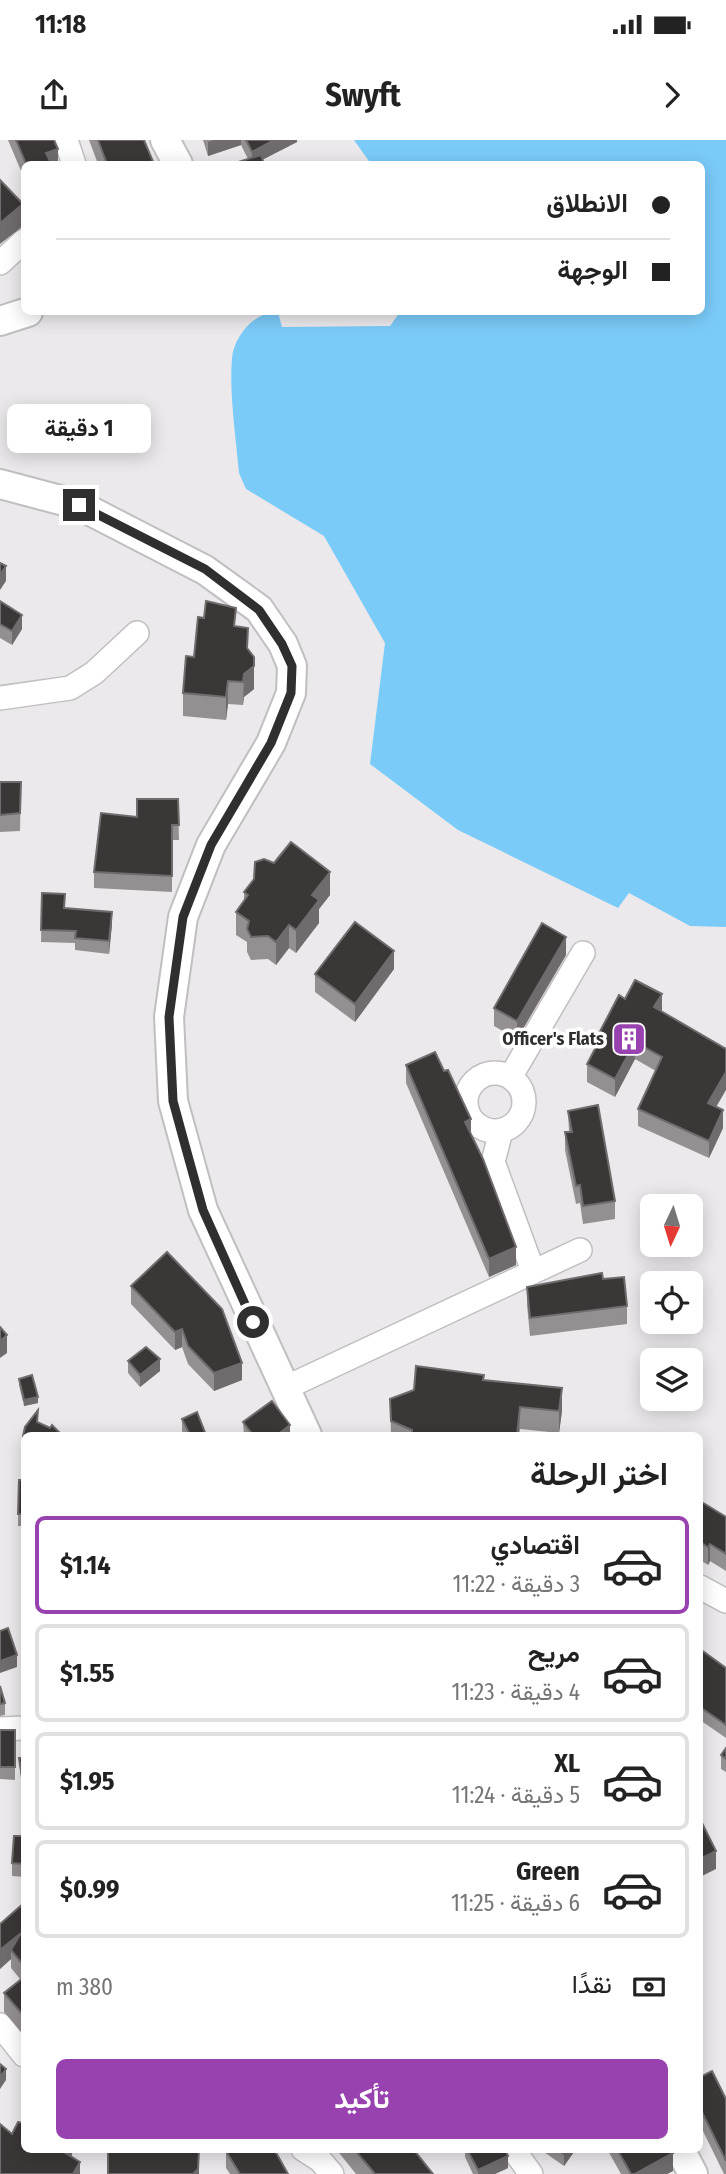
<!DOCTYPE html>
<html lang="ar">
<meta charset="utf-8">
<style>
body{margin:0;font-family:"Fira Sans Condensed",Vazirmatn,sans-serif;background:#f2f2f2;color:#222;direction:rtl;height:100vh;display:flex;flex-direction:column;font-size:26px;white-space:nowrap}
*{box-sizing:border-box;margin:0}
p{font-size:23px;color:#767676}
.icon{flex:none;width:38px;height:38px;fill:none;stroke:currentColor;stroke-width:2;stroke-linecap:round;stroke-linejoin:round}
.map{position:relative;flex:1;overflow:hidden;direction:ltr}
.details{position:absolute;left:21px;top:1292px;width:682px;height:721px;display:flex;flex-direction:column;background:#fff;border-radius:10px;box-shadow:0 4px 18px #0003;direction:rtl}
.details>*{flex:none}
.hud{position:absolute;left:21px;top:21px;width:684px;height:154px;border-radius:10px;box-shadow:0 4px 18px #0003;direction:rtl;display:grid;align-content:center;height:154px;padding:0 35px;background:#fff}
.needle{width:46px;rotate:184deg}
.controls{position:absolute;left:640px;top:1054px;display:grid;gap:14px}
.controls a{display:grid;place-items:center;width:63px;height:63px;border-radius:10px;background:#fff;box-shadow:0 4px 18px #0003;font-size:35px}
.end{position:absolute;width:32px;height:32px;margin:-16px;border:9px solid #302f30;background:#fff;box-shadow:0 0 0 4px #fff}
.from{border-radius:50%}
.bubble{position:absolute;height:49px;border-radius:10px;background:#fff;box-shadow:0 4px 18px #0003;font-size:23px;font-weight:700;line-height:49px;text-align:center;direction:rtl}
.hud b{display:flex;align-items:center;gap:24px;height:66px;font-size:26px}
.hud b+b{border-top:2px solid #e0e0e0}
.hud i{width:18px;height:18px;background:#222}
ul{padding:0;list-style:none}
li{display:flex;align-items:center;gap:21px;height:98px;margin:0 14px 10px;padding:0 21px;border:4px solid #e0e0e0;border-radius:10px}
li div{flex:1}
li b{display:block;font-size:26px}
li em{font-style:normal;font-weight:700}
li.active{border-color:#9842b0}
li>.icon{width:63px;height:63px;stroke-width:1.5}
h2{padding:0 35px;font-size:32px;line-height:84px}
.pay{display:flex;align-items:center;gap:18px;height:77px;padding:0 35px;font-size:26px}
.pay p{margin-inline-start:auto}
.primary-button{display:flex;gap:14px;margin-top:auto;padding:14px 35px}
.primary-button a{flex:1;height:80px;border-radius:10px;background:#9842b0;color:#fff;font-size:28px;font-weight:700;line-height:80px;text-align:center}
.status{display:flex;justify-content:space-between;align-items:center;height:49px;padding:0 35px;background:#fff;direction:ltr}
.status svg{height:19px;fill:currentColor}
header{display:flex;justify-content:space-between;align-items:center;height:91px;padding:0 35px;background:#fff;font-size:32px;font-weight:700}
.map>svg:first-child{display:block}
.water{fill:#7bcbf9}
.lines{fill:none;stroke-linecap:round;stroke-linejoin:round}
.minor-casing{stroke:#c1bec1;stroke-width:26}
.major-casing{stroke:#c1bec1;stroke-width:32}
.minor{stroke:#fff;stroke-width:23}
.major{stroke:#fff;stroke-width:28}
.wall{fill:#949091}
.shaded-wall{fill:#706c6d}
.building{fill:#3b3736;stroke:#706c6d;stroke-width:2}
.route{stroke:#302f30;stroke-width:9}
.labels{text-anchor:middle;stroke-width:7;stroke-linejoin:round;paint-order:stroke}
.poi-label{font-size:18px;font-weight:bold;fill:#302f30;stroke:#fff;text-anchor:end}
</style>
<div class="status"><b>11:18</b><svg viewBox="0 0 49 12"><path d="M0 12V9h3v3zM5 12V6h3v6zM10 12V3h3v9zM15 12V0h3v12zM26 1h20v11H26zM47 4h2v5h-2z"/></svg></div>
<header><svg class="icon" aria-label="forward" viewBox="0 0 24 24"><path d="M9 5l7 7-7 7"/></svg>Swyft<svg class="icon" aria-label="share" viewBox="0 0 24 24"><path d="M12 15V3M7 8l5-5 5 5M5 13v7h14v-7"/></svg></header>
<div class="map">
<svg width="726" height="2034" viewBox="0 0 726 2034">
<rect width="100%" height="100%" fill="#ece9ec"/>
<path class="water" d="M 354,0 L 726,0 L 726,787 L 690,786 L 629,753 L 618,768 L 458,690 L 370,624 L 385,503 L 324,396 L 246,349 L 239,333 C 236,298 229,253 232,218 C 234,196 255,171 278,172 L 282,187 L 390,186 L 400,172 L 702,172 L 702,24 L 371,24 Z"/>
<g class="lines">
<g class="minor-casing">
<g id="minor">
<path d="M 66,0 L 74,24"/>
<path d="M 0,123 L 24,101"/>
<path d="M 0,558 L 70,548 L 94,533 L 137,493"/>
<circle cx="495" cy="962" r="29"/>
<path d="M 511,936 L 583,813"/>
<path d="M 501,991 L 493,1022 L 533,1131"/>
<path d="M 283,1249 L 580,1110"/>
<path d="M 700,1447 L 726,1461"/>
<path d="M 0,1589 L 24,1588"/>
<path d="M 0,1885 L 24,1915"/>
<path d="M 303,2009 L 320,2020 L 332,2034"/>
<path d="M 513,2009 L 531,2034"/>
</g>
</g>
<g class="major-casing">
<g id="major">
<path d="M 165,0 L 178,24"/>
<path d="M 0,181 L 28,172"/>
<path d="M 0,344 L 79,365 L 205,430 L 259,469 L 283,504 L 292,526 L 291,553 L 271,603 L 211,705 L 183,777 L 169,877 L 173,961 L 203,1070 L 307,1295"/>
<path d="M 680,2009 L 693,2034"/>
</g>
</g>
<use href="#minor" class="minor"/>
<use href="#major" class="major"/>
</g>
<g class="wall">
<path d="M 8,0 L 55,0 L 58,24 L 24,24 L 24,38 Z"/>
<path d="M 89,0 L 144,0 L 154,24 L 98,24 Z"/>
<path d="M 203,0 L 297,0 L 297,2 L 262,20 L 264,24 L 238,24 L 238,22 L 248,19 L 241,5 L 208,16 Z"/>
<path d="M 0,461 L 22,489 L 12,505 L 0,498 Z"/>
<path d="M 236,486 L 248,510 L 254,540 L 254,549 L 244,557 L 243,565 L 228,564 L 226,580 L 183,576 L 183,553 L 194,517 Z"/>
<path d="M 0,642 L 21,642 L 20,691 L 0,692 Z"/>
<path d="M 178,659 L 179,700 L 172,700 L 172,752 L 94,748 L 94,732 L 137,677 Z"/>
<path d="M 244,752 L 330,755 L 319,769 L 319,783 L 296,813 L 289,808 L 276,825 L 268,819 L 251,820 L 247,812 L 247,802 L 236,795 L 236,772 L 244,761 Z"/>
<path d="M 42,753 L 65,768 L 112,784 L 109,814 L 75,810 L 75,803 L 41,802 Z"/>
<path d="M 566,815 L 517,899 L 494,886 L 494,868 Z"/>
<path d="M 394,829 L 355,882 L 315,852 L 315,834 Z"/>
<path d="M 625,859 L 662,871 L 716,967 L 723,988 L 709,1018 L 638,986 L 638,969 L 656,931 L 635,919 L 615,957 L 587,942 L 587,924 L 594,912 L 594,903 Z"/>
<path d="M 406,925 L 471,994 L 516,1125 L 489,1137 L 406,943 Z"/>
<path d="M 568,971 L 615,1061 L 615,1079 L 583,1084 L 580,1063 L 576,1064 L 565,1010 L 565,992 L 569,992 Z"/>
<path d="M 603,1139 L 627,1166 L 627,1184 L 530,1196 L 527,1165 L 527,1147 Z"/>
<path d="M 131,1146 L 242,1240 L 214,1251 L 188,1224 L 182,1207 L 175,1210 L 131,1164 Z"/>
<path d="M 128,1221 L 160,1231 L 140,1247 L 128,1233 Z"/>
<path d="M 19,1239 L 38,1263 L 24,1266 L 19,1245 Z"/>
<path d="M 484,1240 L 562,1271 L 559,1293 L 520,1289 L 519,1295 L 391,1295 L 390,1259 Z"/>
<path d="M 182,1279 L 206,1295 L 184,1295 L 182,1291 Z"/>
<path d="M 38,1282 L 62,1295 L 24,1295 L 24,1317 L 23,1314 L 23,1296 Z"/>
<path d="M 243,1282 L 290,1295 L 244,1295 Z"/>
<path d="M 19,1340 L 24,1340 L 24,1386 L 18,1386 Z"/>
<path d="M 700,1361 L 726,1377 L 726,1431 L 710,1421 L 708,1425 L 700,1420 Z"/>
<path d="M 700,1509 L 726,1528 L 726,1598 L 700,1580 Z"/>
<path d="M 0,1546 L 5,1563 L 5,1575 L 0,1576 Z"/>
<path d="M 0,1590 L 15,1590 L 15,1640 L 0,1639 Z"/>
<path d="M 726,1608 L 726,1632 L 721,1629 L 721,1615 Z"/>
<path d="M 19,1618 L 24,1618 L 24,1649 L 22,1649 Z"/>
<path d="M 24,1696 L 24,1737 L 12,1736 L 12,1723 Z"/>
<path d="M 24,1763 L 24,1895 L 4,1872 L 4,1853 L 21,1840 L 11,1828 L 11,1819 L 0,1829 Z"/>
<path d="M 700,1937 L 726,1959 L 726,2034 L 724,2034 L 700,1985 Z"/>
<path d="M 24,1971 L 24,2009 L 72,2009 L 72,2015 L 71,2016 L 80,2033 L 80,2034 L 0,2034 L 12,1994 L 22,1982 L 22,1976 Z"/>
<path d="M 336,2009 L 413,2009 L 433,2034 L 356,2034 Z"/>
<path d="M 465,2009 L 505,2009 L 508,2028 L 495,2034 L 473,2034 L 465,2017 Z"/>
<path d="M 544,2009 L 576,2009 L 564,2026 L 544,2012 Z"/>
<path d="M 607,2009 L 671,2009 L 673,2031 L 667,2034 L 621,2034 Z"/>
<path d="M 226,2011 L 288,2034 L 230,2034 L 226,2028 Z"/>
</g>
<g class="shaded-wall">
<path d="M 51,0 L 55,0 L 55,10 L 58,9 L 58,24 L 46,24 L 46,13 Z"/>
<path d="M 214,0 L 241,0 L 241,5 L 208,16 L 208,2 Z"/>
<path d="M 274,0 L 297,0 L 297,2 L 254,24 L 252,24 L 252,12 Z"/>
<path d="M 23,64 L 23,86 L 0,104 L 0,83 Z"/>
<path d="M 6,426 L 6,441 L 0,450 L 0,435 Z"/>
<path d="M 22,475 L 22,489 L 12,505 L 12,491 Z"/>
<path d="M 254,517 L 254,549 L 244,557 L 243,565 L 244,534 Z"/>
<path d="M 228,541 L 228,564 L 226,580 L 226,557 Z"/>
<path d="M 330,732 L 330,755 L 319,769 L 319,783 L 296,813 L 296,790 L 312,755 Z"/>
<path d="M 112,772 L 112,784 L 109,814 L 109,801 Z"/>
<path d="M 289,785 L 289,808 L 276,825 L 276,802 Z"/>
<path d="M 566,797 L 566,815 L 517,899 L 517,881 Z"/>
<path d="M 394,811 L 394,829 L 355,882 L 355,864 Z"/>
<path d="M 662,854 L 662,872 L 654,867 Z"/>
<path d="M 635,902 L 635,919 L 615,957 L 615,939 Z"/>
<path d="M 726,932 L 726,950 L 708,981 L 708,963 Z"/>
<path d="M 723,970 L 723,988 L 709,1018 L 709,1001 Z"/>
<path d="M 471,979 L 471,997 L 465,982 Z"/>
<path d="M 516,1107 L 516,1125 L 489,1137 L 489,1119 Z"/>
<path d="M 182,1189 L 182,1207 L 175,1210 L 175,1192 Z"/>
<path d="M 7,1195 L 7,1213 L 0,1218 L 0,1201 Z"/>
<path d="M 160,1219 L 160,1231 L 140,1247 L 140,1235 Z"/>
<path d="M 242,1223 L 242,1240 L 214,1251 L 214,1233 Z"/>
<path d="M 562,1248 L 562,1271 L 559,1293 L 559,1271 Z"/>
<path d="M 38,1257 L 38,1263 L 24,1266 L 24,1260 Z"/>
<path d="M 520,1267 L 519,1295 L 517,1295 Z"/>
<path d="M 290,1285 L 290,1295 L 277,1295 Z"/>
<path d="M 710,1404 L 710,1421 L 708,1425 L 708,1407 Z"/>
<path d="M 17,1515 L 17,1527 L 0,1533 L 0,1521 Z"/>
<path d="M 716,1711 L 716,1729 L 700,1737 L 700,1719 Z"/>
<path d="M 21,1793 L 11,1810 L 11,1819 L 0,1829 L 0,1810 Z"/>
<path d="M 6,1929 L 6,1940 L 0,1949 L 0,1937 Z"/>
<path d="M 67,2009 L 72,2009 L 72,2015 L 64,2024 L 64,2012 Z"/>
<path d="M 199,2009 L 199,2034 L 193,2034 Z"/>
<path d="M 568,2009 L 576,2009 L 564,2026 L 564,2014 Z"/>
<path d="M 673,2013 L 673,2031 L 667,2034 L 635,2034 Z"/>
<path d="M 508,2016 L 508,2028 L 495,2034 L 478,2034 L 478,2030 Z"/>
<path d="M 80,2022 L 80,2034 L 73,2034 Z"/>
</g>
<g class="building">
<path d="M 16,0 L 54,0 L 58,9 L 46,13 L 51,23 L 46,24 L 26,24 Z"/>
<path d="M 98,0 L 144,0 L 154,24 L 107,24 Z"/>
<path d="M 246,0 L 274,0 L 252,12 Z"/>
<path d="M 261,15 L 264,24 L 239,24 L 238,22 Z"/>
<path d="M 0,40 L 23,64 L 0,83 Z"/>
<path d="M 0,423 L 6,426 L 0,435 Z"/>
<path d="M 0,461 L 22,475 L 12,491 L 0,484 Z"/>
<path d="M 206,461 L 236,468 L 234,486 L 248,488 L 247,508 L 254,517 L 254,526 L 244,534 L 243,542 L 228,541 L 226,557 L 183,553 L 186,516 L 194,517 L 198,477 L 204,478 Z"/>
<path d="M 0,642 L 21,642 L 20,673 L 0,675 Z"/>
<path d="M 137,659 L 178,659 L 179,685 L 172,685 L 172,736 L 94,732 L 101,673 L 137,677 Z"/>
<path d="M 291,702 L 330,732 L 312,755 L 319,760 L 296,790 L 289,785 L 276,802 L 268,796 L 251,797 L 247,789 L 249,781 L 236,772 L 248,755 L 244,752 L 254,739 L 255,722 L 264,719 L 274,723 Z"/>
<path d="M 42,753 L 65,754 L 64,768 L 112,772 L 109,801 L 75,798 L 76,791 L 41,790 Z"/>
<path d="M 355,782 L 394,811 L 355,864 L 315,834 Z"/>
<path d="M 542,783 L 566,797 L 517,881 L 494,868 Z"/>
<path d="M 635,840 L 662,854 L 654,867 L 726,909 L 726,932 L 708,963 L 723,970 L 709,1001 L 638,969 L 662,917 L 635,902 L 615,939 L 587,924 L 597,905 L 594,903 L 619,855 L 625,859 Z"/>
<path d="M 435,912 L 444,931 L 448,930 L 471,979 L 465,982 L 483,1019 L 516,1107 L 489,1119 L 406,925 Z"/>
<path d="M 598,965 L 615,1061 L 583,1066 L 580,1045 L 576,1046 L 565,992 L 572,992 L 568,971 Z"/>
<path d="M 167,1112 L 222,1169 L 242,1223 L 214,1233 L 188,1206 L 182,1189 L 175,1192 L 131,1146 Z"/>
<path d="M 602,1133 L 603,1139 L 624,1137 L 627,1166 L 530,1178 L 527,1147 Z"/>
<path d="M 0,1187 L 7,1195 L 0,1201 Z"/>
<path d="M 146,1207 L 160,1219 L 140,1235 L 128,1221 Z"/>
<path d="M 416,1226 L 484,1235 L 483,1240 L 562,1248 L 559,1271 L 520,1267 L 517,1295 L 433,1295 L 412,1293 L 412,1290 L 391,1281 L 390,1259 L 414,1250 Z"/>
<path d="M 32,1235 L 38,1257 L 24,1260 L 19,1239 Z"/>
<path d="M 272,1261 L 290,1285 L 277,1295 L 253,1295 L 243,1282 Z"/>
<path d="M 38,1270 L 37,1282 L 50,1288 L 52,1285 L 62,1295 L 24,1295 L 24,1300 L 23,1296 L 25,1287 Z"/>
<path d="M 197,1272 L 206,1295 L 190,1295 L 182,1279 Z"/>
<path d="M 19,1340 L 24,1340 L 24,1374 L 18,1374 Z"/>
<path d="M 700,1361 L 726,1377 L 726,1414 L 710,1404 L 708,1407 L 700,1402 Z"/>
<path d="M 8,1488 L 17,1515 L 0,1521 L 0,1491 Z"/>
<path d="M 700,1509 L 726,1528 L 726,1585 L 700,1567 Z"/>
<path d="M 0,1546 L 5,1563 L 0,1564 Z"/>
<rect x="0" y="1590" width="15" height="37"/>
<path d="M 726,1608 L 726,1619 L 721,1615 Z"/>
<path d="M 19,1618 L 24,1618 L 24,1636 L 22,1637 Z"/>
<path d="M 700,1679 L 716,1711 L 700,1719 Z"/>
<path d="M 14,1696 L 24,1696 L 24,1724 L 12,1723 Z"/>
<path d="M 24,1763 L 24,1826 L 11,1810 L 21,1793 L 0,1810 L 0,1784 Z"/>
<path d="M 24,1837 L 24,1876 L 4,1853 Z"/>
<path d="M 0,1924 L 6,1929 L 0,1937 Z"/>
<path d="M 712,1931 L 726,1959 L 726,2021 L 700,1968 L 700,1937 Z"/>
<path d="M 18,1982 L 24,1983 L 24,2009 L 67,2009 L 64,2012 L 80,2022 L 73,2034 L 0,2034 L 0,1984 L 12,1994 Z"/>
<path d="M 108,2009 L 145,2009 L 149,2011 L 147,2009 L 199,2009 L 198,2029 L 193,2034 L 108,2034 Z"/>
<path d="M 229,2009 L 274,2009 L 288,2034 L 240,2034 L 226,2011 Z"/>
<path d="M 354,2009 L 413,2009 L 433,2034 L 375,2034 Z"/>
<path d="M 467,2009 L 505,2009 L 508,2016 L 478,2030 Z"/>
<path d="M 558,2009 L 568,2009 L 564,2014 Z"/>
<path d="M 617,2009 L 671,2009 L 673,2013 L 635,2034 L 631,2034 Z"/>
</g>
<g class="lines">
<path class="route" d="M 79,365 L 205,429 L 259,470 L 282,504 L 292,526 L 291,553 L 271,603 L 211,705 L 183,777 L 169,877 L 173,961 L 185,1005 L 203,1070 L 253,1182"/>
</g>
<defs>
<g id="building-square" transform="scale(1.75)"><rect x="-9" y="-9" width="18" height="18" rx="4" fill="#9842b0" stroke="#fff"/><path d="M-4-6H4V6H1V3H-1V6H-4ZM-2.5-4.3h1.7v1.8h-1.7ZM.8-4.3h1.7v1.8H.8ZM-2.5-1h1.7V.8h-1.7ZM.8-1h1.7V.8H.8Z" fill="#fff"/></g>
</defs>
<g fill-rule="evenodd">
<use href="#building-square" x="629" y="899"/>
</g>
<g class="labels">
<g class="poi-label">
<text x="604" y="905">Officer's Flats</text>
</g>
</g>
</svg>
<div class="controls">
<a><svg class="needle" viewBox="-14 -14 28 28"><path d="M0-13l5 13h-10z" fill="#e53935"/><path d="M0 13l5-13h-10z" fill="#767676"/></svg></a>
<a><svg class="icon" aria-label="locate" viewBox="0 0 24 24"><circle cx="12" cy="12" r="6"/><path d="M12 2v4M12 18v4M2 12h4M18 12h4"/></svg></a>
<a><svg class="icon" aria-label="layers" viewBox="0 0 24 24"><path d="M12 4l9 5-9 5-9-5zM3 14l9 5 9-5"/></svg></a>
</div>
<i class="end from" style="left:253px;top:1182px"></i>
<i class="end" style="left:79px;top:365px"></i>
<div class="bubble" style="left:7px;top:264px;width:144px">1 دقيقة</div>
<div class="hud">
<b><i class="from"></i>الانطلاق</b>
<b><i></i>الوجهة</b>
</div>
<section class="details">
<h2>اختر الرحلة</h2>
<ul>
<li class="active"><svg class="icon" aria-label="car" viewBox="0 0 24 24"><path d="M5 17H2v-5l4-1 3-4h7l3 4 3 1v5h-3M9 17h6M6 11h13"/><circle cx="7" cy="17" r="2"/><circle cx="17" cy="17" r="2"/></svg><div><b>اقتصادي</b><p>3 دقيقة · 11:22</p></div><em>$1.14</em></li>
<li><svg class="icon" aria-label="car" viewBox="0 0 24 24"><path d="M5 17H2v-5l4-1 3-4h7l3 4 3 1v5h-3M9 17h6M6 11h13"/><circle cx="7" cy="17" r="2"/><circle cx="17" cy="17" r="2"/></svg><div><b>مريح</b><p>4 دقيقة · 11:23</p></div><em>$1.55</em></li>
<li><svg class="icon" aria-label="car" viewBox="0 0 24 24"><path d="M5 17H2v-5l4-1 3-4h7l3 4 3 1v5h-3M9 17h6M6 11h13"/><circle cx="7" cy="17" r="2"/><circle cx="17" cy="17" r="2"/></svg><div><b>XL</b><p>5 دقيقة · 11:24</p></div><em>$1.95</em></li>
<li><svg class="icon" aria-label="car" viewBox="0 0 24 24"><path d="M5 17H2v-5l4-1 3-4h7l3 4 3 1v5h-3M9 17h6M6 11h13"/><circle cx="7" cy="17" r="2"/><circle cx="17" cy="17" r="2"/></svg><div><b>Green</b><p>6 دقيقة · 11:25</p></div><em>$0.99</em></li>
</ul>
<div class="pay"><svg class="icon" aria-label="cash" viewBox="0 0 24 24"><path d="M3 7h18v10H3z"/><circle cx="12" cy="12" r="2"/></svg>نقدًا<p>380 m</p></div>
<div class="primary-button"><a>تأكيد</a></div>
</section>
</div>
